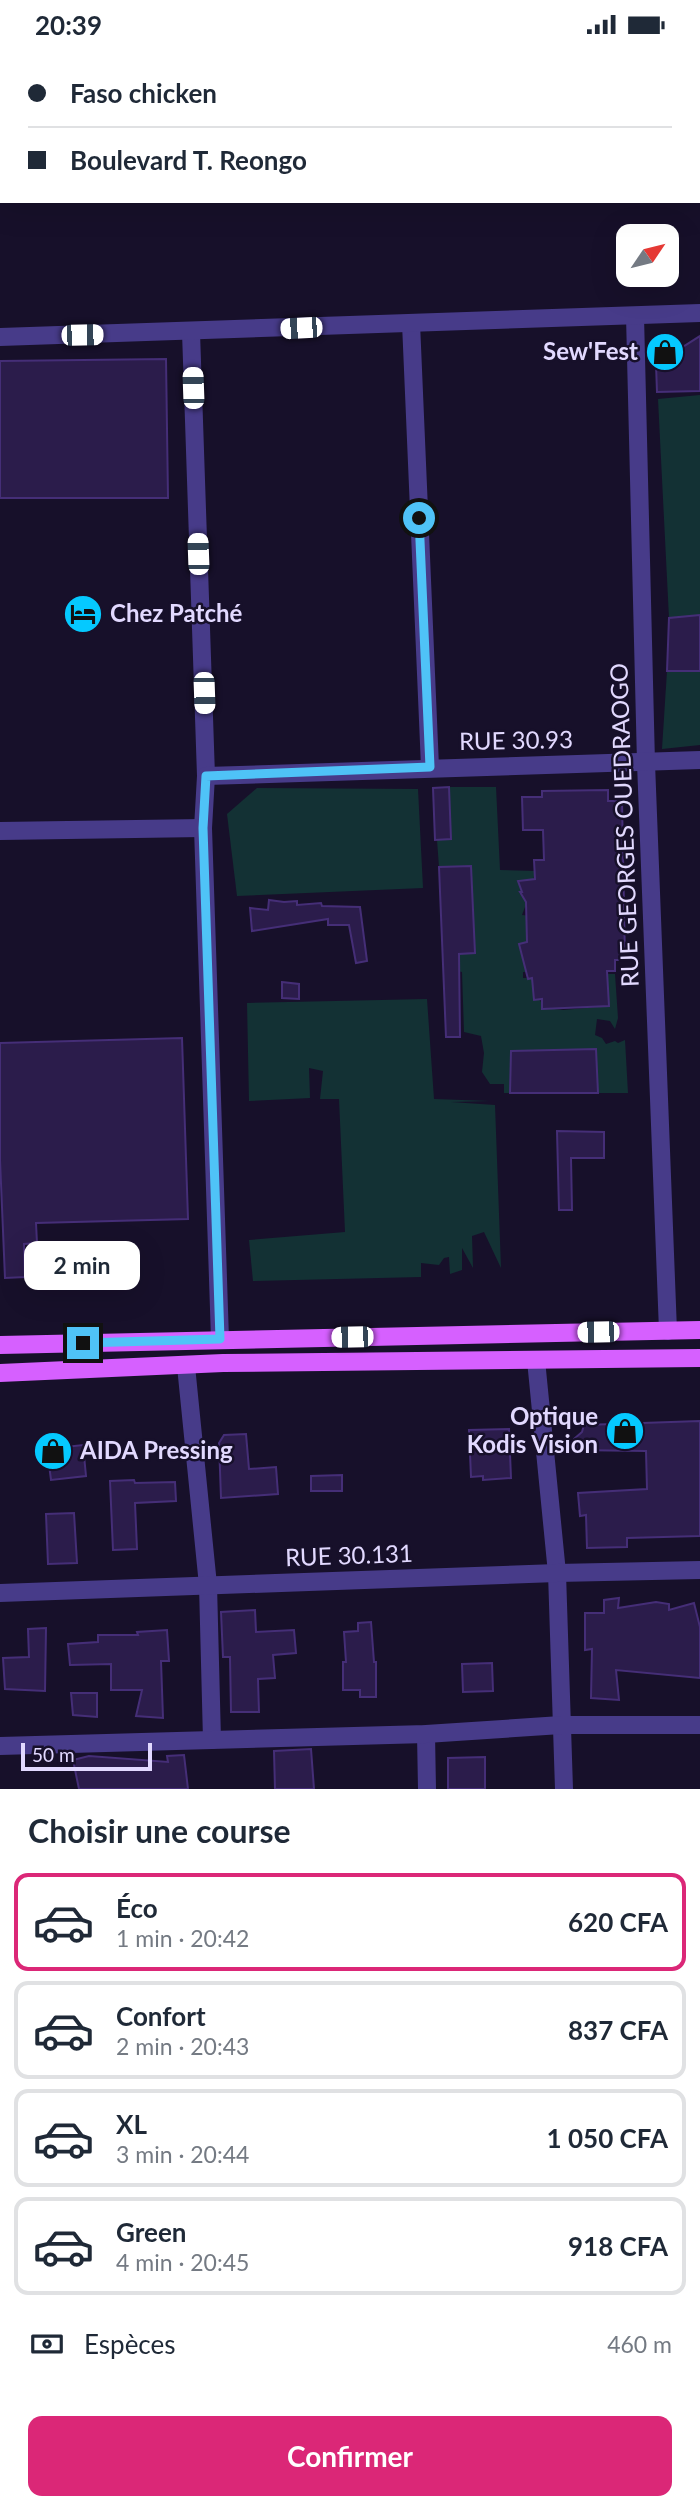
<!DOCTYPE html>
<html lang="fr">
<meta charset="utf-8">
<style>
body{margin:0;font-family:Lato,sans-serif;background:#f2f2f3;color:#1f2937;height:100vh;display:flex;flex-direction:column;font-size:26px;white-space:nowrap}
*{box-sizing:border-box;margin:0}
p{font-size:23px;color:#747a83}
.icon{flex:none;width:38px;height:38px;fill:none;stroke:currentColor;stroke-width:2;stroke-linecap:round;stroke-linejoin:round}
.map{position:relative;height:1740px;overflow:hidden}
.panel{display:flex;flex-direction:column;background:#fff;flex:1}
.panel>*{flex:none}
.hud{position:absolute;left:0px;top:0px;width:700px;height:154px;box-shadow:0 7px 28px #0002;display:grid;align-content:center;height:154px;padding:0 28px;background:#fff}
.needle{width:46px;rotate:55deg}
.controls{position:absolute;left:616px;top:175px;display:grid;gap:14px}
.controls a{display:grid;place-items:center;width:63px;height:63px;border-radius:14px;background:#fff;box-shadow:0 7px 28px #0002;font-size:35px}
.scale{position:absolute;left:21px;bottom:18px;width:131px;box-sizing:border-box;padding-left:7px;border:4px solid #e2d9ff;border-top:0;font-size:19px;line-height:24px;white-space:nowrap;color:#e2d9ff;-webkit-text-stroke:5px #17102a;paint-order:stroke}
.end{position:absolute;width:32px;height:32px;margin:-16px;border:9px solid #4fc3f7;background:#111;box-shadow:0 0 0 4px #111}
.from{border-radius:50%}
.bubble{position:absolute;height:49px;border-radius:14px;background:#fff;box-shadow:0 7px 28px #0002;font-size:23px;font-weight:700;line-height:49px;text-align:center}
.car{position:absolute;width:21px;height:42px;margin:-21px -10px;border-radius:9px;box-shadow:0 0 5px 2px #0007;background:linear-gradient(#fff 24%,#345 0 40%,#fff 0 76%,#345 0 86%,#fff 0)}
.hud b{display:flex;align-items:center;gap:24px;height:66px;font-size:26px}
.hud b+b{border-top:2px solid #e0e1e3}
.hud i{width:18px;height:18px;background:#1f2937}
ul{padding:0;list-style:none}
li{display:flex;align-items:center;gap:21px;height:98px;margin:0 14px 10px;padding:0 14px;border:4px solid #e0e1e3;border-radius:14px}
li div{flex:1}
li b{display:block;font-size:26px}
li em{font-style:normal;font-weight:700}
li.active{border-color:#db2777}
li>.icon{width:63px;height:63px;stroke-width:1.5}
h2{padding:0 28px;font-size:32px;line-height:84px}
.pay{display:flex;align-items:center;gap:18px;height:77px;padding:0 28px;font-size:26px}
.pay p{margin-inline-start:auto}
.action{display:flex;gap:14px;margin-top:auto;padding:14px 28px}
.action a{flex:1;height:80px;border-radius:14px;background:#db2777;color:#fff;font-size:28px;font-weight:700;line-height:80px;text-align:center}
.status{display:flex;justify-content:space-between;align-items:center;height:49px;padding:0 35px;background:#fff;direction:ltr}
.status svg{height:19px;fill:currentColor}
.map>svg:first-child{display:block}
.green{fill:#133134}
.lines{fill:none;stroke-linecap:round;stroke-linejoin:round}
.canal{stroke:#0a1949;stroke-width:18}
.building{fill:#2b1c4b;stroke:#452e77;stroke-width:2}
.minor{stroke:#473b89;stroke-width:18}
.major{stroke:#d660ff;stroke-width:18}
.route{stroke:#4fc3f7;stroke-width:9}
.labels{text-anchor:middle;stroke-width:5;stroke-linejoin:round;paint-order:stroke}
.poi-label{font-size:24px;font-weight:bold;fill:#e2d9ff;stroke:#17102a;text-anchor:end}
.street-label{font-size:24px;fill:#e2d9ff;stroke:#17102a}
</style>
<div class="status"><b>20:39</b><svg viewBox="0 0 49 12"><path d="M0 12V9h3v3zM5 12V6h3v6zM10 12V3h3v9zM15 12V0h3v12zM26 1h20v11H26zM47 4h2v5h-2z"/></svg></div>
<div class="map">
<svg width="700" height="1740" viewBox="0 0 700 1740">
<rect width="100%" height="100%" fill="#17102a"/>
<g class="green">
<path d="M 700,346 L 700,566 L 669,569 L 658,350 Z"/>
<path d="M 667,622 L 700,622 L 700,696 L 662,700 Z"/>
<path d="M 449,738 L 496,738 L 500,821 L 535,822 L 532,838 L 519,844 L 535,855 L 525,858 L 522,866 L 533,867 L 536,883 L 526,884 L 527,891 L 536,891 L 519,895 L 536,923 L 523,923 L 523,929 L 538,929 L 537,948 L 546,959 L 563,961 L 608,957 L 607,925 L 615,925 L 618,969 L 615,980 L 610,972 L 597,970 L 595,986 L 602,989 L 606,995 L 615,992 L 618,994 L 625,991 L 628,1044 L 598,1044 L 595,1000 L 512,1002 L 510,1044 L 504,1044 L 504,1035 L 490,1035 L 482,1023 L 484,1004 L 481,987 L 464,983 L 462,923 L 443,919 L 443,905 L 475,902 L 471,817 L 439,818 L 437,791 L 451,790 Z"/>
<path d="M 257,739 L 418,740 L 423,839 L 237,847 L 227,765 Z"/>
<path d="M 427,950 L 434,1050 L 490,1052 L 451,1053 L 495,1056 L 501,1219 L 484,1183 L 472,1187 L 473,1219 L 462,1199 L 462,1221 L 450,1225 L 449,1208 L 444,1209 L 439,1216 L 421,1214 L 421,1228 L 253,1232 L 249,1191 L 345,1183 L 339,1050 L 320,1050 L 323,1022 L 309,1019 L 310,1049 L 249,1052 L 247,954 Z"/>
</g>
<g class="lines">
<path class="canal" d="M 583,0 L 583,2"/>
</g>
<g class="building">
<path d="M 700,287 L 700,342 L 657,343 L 656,315 Z"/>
<path d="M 166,310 L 168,449 L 0,449 L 0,312 Z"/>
<path d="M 700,566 L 700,622 L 667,622 L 669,569 Z"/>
<path d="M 449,738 L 451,790 L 435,791 L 433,739 Z"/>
<path d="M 608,741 L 608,752 L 622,752 L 625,911 L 615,911 L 615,922 L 607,922 L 609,957 L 542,960 L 542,950 L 534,951 L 532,929 L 528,930 L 519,895 L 527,893 L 526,853 L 520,843 L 522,843 L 518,832 L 535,830 L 534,811 L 544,811 L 543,781 L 523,781 L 522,748 L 542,748 L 542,742 Z"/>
<path d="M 471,817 L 475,904 L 459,905 L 460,988 L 446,988 L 439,818 Z"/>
<path d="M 269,851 L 284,853 L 297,852 L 297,856 L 321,854 L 322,857 L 360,858 L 367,912 L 356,914 L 349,876 L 328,876 L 328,870 L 252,882 L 250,859 L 268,861 Z"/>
<path d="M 282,933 L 299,935 L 299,950 L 282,949 Z"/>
<path d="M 182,989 L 188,1170 L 36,1174 L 37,1194 L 24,1195 L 25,1228 L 5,1229 L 0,1111 L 0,994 Z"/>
<path d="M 596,1000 L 598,1044 L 510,1044 L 511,1002 Z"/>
<path d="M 557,1082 L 604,1083 L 604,1109 L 571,1109 L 572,1161 L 559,1161 Z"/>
<path d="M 700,1372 L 700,1487 L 627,1489 L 627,1498 L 587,1499 L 586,1466 L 580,1467 L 578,1444 L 647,1440 L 646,1402 L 574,1401 L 574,1390 L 582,1383 L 584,1376 Z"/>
<path d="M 509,1380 L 511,1429 L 483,1431 L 483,1427 L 471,1428 L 469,1381 Z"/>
<path d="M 246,1385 L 249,1420 L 276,1418 L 278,1445 L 221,1449 L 219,1394 L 224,1386 Z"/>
<path d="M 83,1396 L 86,1427 L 51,1431 L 47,1400 Z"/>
<path d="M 342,1426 L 342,1442 L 311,1442 L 311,1427 Z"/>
<path d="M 134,1431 L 135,1434 L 175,1433 L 176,1452 L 135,1454 L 137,1500 L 113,1501 L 110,1432 Z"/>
<path d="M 74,1464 L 77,1514 L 48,1515 L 46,1465 Z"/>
<path d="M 619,1549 L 618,1559 L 656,1553 L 669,1555 L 669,1561 L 694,1554 L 700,1578 L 700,1629 L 616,1621 L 619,1651 L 591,1649 L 592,1600 L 585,1601 L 585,1564 L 604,1564 L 604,1551 Z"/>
<path d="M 255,1561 L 256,1583 L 294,1581 L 296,1604 L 273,1606 L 275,1629 L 258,1630 L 259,1663 L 231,1663 L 230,1608 L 223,1608 L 221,1563 Z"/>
<path d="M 371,1573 L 374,1613 L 376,1613 L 376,1648 L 360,1648 L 360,1641 L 343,1641 L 343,1613 L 346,1613 L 344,1583 L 358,1582 L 358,1574 Z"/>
<path d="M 46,1579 L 45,1642 L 5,1640 L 3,1609 L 29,1608 L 28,1580 Z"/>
<path d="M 167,1581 L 169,1612 L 161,1612 L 163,1669 L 136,1667 L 142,1641 L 111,1641 L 111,1615 L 70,1616 L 68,1595 L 98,1593 L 98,1586 L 138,1586 L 137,1583 Z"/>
<path d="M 492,1614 L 493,1642 L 463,1643 L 462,1615 Z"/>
<path d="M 71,1644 L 97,1644 L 97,1668 L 73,1666 Z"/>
<path d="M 311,1700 L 314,1740 L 275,1740 L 274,1702 Z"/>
<path d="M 184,1706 L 188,1740 L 79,1740 L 73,1711 L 89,1707 L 168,1713 L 167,1707 Z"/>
<path d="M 485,1708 L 485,1740 L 448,1740 L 448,1709 Z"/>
</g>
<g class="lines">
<g class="minor">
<path d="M 570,0 L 570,2"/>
<path d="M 259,2 L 259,0"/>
<path d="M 635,267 L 646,714 L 668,1282"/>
<path d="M 411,274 L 430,718"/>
<path d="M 191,283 L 206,727 L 203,779 L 220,1290"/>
<path d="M 0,288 L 700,264"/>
<path d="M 206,727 L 700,711"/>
<path d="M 0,782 L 203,779"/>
<path d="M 536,1311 L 557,1524 L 564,1740"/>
<path d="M 186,1317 L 208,1536 L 212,1691"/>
<path d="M 0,1544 L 557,1524 L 700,1521"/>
<path d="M 426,1685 L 427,1740"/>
<path d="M 0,1697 L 426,1685 L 561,1676 L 700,1676"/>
</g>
<g class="major">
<path d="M 698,75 L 700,75"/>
<path d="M 0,93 L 2,93"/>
<path d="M 698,100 L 700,100"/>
<path d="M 0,120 L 2,120"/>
<path d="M 0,1296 L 700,1281"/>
<path d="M 0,1324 L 223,1314 L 700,1309"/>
</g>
</g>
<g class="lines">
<path class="route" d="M 83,1294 L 220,1290 L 203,779 L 206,727 L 430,718 L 419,469"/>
</g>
<defs>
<g id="shop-disc" transform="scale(2.0125)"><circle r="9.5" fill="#05c9ff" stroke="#17102a"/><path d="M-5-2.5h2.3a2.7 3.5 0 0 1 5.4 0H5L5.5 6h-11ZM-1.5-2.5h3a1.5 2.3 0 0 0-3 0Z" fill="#111"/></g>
<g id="hotel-disc" transform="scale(2.0125)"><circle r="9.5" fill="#05c9ff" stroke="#17102a"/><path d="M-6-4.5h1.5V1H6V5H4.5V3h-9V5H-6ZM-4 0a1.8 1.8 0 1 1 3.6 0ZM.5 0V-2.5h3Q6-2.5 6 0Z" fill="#111"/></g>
</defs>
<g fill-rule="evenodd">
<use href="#shop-disc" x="665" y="303"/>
<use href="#hotel-disc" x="83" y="565"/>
<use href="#shop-disc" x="625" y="1382"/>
<use href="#shop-disc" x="53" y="1402"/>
</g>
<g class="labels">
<g class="poi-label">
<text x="638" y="311">Sew'Fest</text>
<text x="110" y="573" text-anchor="start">Chez Patché</text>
<text x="598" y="1376">Optique<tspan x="598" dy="28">Kodis Vision</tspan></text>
<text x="80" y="1410" text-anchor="start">AIDA Pressing</text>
</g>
<g class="street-label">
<text transform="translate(516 692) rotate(-1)" y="8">RUE 30.93</text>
<text transform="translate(625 776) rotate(-92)" y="8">RUE GEORGES OUEDRAOGO</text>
<text transform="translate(349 1507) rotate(-2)" y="8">RUE 30.131</text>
</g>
</g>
</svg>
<div class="controls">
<a><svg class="needle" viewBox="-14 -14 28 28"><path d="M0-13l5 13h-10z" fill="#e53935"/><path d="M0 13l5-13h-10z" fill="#747a83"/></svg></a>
</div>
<div class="scale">50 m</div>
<i class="end from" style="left:419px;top:469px"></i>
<i class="end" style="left:83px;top:1294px"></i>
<div class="bubble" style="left:24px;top:1192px;width:116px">2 min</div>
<i class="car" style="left:301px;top:279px;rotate:267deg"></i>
<i class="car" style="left:82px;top:286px;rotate:89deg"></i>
<i class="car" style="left:193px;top:339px;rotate:358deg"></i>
<i class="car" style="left:198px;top:505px;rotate:358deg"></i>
<i class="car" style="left:204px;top:644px;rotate:178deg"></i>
<i class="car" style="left:598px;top:1283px;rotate:269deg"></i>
<i class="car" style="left:352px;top:1288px;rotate:269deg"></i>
<div class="hud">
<b><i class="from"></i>Faso chicken</b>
<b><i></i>Boulevard T. Reongo</b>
</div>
</div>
<section class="panel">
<h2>Choisir une course</h2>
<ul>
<li class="active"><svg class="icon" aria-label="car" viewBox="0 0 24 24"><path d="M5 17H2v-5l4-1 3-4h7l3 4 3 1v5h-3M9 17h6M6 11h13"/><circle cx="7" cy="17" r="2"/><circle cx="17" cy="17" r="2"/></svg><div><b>Éco</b><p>1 min · 20:42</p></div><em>620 CFA</em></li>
<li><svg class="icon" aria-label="car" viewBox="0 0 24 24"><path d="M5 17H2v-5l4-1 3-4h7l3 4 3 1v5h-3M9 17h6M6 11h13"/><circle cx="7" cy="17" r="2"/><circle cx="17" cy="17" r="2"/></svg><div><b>Confort</b><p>2 min · 20:43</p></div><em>837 CFA</em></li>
<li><svg class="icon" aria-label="car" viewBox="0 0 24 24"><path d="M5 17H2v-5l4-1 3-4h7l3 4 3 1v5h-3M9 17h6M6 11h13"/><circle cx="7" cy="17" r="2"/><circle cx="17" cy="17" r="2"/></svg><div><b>XL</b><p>3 min · 20:44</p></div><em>1 050 CFA</em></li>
<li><svg class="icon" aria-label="car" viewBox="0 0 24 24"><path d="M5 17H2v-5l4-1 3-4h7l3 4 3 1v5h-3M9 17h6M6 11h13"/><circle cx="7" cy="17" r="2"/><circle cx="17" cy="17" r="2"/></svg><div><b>Green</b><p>4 min · 20:45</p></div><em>918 CFA</em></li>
</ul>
<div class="pay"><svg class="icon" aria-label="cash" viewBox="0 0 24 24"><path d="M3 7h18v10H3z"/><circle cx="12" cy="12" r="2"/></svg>Espèces<p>460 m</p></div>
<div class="action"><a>Confirmer</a></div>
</section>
